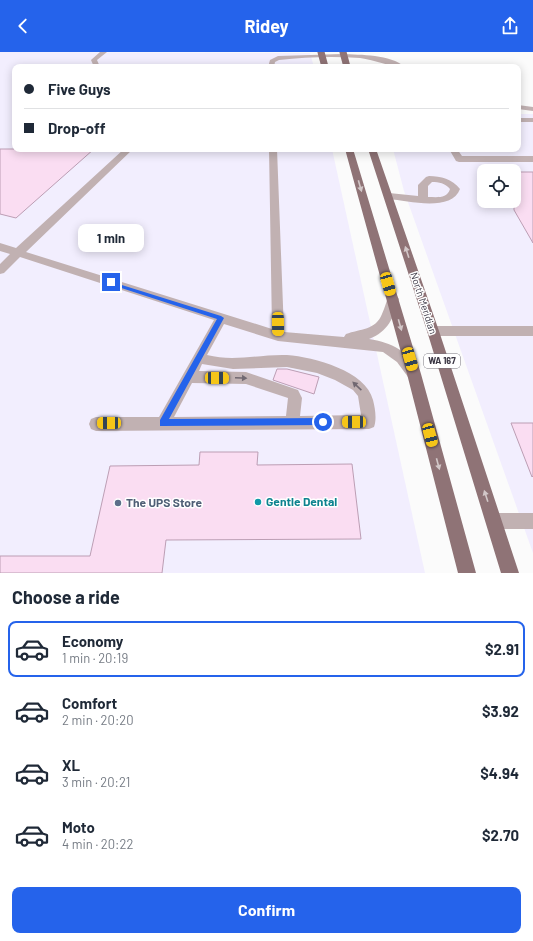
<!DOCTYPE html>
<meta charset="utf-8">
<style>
body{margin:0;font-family:Barlow,sans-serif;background:#f6f6f7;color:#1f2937;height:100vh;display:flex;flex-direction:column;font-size:15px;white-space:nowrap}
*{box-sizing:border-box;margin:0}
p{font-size:13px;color:#747a83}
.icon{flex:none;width:22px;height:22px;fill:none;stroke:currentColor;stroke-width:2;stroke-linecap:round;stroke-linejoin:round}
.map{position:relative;height:521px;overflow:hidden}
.sheet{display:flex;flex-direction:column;background:#fff;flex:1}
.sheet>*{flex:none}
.guide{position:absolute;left:12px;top:12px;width:509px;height:88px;border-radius:8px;box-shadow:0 2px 10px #0003;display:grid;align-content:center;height:88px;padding:0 12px;background:#fff}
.tools{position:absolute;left:477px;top:112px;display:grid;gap:8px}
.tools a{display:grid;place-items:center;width:44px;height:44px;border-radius:8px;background:#fff;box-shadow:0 2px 10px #0003;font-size:20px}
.end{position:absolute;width:18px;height:18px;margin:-9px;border:5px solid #2563eb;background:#fff;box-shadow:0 0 0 2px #fff}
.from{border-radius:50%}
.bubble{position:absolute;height:28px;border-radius:8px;background:#fff;box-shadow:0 2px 10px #0003;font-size:13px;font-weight:700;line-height:28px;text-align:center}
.car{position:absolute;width:12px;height:24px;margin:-12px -6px;border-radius:5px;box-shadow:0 0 3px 1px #0007;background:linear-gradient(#f5c518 24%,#345 0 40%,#f5c518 0 76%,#345 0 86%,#f5c518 0)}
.guide b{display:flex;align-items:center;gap:14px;height:38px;font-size:15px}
.guide b+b{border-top:1px solid #e0e1e3}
.guide i{width:10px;height:10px;background:#1f2937}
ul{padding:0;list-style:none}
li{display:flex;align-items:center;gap:12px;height:56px;margin:0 8px 6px;padding:0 4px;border:2px solid transparent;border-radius:8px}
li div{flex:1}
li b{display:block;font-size:15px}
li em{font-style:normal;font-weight:700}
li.on{border-color:#2563eb}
li>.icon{width:36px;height:36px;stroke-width:1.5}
h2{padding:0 12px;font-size:18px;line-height:48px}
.primary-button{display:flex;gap:8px;margin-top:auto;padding:8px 12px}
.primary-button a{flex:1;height:46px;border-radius:8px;background:#2563eb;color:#fff;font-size:16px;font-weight:700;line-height:46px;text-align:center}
header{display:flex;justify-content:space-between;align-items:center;height:52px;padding:0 12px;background:#2563eb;color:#fff;font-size:18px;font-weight:700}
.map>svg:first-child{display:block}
.built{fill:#f2eefe;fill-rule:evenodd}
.building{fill:#faddf2;stroke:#bc9eb4}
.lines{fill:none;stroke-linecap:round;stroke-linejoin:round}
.minor{fill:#c1b1b2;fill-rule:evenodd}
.major{fill:#8f7376;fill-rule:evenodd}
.major-bridge{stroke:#8f7376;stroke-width:7}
.oneway{fill:#d2c7c8}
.oneway2{fill:#716871}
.route{fill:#2563eb}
.culture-dot{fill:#0f9aa8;stroke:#fff;stroke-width:1.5}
.service-dot{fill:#5c6f8a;stroke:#fff;stroke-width:1.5}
.labels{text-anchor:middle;stroke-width:3;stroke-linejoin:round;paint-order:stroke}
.shield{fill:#fff;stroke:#76747d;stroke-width:1}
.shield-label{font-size:9px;font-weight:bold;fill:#3c3845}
.street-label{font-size:10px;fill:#3c3845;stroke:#fff}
.near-culture-label{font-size:12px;font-weight:bold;fill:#0d838f;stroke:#fff;text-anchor:start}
.near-service-label{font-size:12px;font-weight:bold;fill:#4e5e75;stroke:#fff;text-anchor:start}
</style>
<header><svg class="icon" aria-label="back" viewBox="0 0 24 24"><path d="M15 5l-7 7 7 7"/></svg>Ridey<svg class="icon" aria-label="share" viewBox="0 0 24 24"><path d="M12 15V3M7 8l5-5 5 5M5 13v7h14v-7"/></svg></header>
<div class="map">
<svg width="533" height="521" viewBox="0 0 533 521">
<rect width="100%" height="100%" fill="#fbfbfb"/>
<g class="built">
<path d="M 0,0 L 310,1 L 314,15 L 15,15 L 15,97 L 332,97 L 425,521 L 0,521 Z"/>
<path d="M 518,62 L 533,62 L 533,501 L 404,139 L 393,97 L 518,97 ZM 484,119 L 514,119 L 514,149 L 484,149 Z"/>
</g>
<g class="building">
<path d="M 0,97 L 94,97 L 16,166 L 0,162 Z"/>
<path d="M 514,120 L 533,120 L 533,191 L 514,158 Z"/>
<path d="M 277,317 L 287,317 L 319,325 L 314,342 L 273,328 Z"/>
<path d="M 511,371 L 533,371 L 533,424 L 532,425 Z"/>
<path d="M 200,400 L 258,400 L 257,413 L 352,412 L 361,487 L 166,488 L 162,521 L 0,521 L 0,504 L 90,504 L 110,414 L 199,413 Z"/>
</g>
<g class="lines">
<g class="minor">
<path d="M 100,0 L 107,0 L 97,8 L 100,15 L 94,15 L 91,8 Z"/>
<path d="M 342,2 C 361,3 390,2 405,15 C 390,15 375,8 360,6 C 333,4 306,5 279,8 L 275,10 L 274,15 L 268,15 L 270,8 L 278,4 Z"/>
<path d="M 518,53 L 533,55 L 533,59 L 518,57 Z"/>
<rect x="518" y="66" width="15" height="4"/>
<path d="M 124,97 L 133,97 L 26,200 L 272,277 L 269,97 L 277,97 L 284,280 L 344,285 L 346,282 C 360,277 376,278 382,262 C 385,256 386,249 389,244 L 397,244 L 399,247 C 394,265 388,280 369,287 C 391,290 410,300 420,321 L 418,325 L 413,327 L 408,325 L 397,310 L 383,300 L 278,289 L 224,272 L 207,303 C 234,310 260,302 287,303 C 314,305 366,319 373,348 C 375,356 377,367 374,375 L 369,377 L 96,379 L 91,377 L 89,372 L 91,367 L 96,365 L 159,365 L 214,268 L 20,205 L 4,221 L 0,222 L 0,212 L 10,202 L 0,199 L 0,191 L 16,196 ZM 202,312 L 233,317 L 287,315 L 317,321 L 335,328 L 353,338 L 358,344 L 361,363 L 300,364 L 302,346 L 298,338 L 246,320 L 199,319 ZM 192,331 L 246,332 L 288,346 L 286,364 L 174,365 Z"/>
<path d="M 449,97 L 457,97 L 462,104 L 533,104 L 533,110 L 459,110 L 456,109 Z"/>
<path d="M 429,124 C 441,124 452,127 460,137 C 452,160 408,149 389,147 L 384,144 L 389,141 L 418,144 L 418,133 L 426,125 ZM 432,130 C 439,130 445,131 450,137 C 447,147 437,145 428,145 L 428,134 Z"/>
<path d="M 433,274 L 533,274 L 533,284 L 433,284 L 429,283 L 427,279 L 429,275 Z"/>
<path d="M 494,461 L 533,461 L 533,477 L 494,477 L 488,475 L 486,469 L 488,463 Z"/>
</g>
<g class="major">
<path d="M 345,97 L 353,97 L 421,322 L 476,521 L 458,521 L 407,322 Z"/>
<path d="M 368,97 L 376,97 L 439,279 L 519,521 L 501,521 L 427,279 Z"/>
</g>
<g class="major-bridge">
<path d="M 321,0 L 325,15"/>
<path d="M 343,0 L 347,15"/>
</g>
</g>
<defs><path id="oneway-solid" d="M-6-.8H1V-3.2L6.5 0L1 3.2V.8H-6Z"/></defs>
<g class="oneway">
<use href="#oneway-solid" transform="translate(360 134) rotate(74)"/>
<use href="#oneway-solid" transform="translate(407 200) rotate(-108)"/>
<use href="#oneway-solid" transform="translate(400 273) rotate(74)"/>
<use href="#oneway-solid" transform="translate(438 412) rotate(75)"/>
<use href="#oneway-solid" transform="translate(486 444) rotate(-108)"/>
</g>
<g class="oneway2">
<use href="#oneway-solid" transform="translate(241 326) rotate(2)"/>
<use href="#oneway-solid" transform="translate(357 334) rotate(-137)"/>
</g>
<path class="route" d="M 109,229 L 221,264 L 224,266 L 169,367 L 323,366 L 327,370 L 326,373 L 160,374 L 160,368 L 217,267 L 109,232 Z"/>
<circle class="culture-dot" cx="258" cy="450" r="4"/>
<circle class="service-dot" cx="118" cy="451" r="4"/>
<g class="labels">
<rect class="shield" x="424" y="302" width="36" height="14" rx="3"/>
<g class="shield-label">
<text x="442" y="312">WA 167</text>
</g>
<g class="street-label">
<text transform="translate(424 251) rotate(72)" y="4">North Meridian</text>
</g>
<g class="near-culture-label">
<text x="266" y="454">Gentle Dental</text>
</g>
<g class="near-service-label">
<text x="126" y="455">The UPS Store</text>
</g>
</g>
</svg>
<div class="tools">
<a><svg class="icon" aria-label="locate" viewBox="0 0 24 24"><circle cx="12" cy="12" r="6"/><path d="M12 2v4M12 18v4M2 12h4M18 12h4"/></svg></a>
</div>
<i class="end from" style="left:323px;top:370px"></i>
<i class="end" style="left:111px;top:230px"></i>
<div class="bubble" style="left:78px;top:172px;width:66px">1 min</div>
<i class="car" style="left:388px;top:232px;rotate:164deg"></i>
<i class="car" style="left:278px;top:272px;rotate:179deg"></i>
<i class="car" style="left:410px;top:307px;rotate:164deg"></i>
<i class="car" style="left:217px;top:326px;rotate:91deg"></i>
<i class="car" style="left:354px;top:370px;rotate:270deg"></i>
<i class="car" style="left:109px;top:371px;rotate:270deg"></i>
<i class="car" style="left:430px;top:383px;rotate:165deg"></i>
<div class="guide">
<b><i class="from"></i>Five Guys</b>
<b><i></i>Drop-off</b>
</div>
</div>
<section class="sheet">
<h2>Choose a ride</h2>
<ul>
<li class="on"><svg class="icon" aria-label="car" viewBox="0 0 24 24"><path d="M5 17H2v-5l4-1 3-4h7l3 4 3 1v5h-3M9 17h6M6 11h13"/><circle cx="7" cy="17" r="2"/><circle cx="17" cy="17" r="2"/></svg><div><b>Economy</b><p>1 min · 20:19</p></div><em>$2.91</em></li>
<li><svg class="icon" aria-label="car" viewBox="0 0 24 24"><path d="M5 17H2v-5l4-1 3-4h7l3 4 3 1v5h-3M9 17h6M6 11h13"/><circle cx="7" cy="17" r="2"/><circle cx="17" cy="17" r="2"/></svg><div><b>Comfort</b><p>2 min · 20:20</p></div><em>$3.92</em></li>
<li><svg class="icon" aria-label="car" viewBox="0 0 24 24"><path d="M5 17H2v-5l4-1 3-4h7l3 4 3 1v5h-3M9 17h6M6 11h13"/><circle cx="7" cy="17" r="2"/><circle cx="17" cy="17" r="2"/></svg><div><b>XL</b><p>3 min · 20:21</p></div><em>$4.94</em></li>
<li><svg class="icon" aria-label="car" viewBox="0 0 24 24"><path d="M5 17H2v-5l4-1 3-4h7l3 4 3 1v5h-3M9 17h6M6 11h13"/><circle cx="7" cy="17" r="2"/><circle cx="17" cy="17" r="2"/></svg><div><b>Moto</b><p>4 min · 20:22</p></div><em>$2.70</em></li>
</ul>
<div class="primary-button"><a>Confirm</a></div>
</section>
